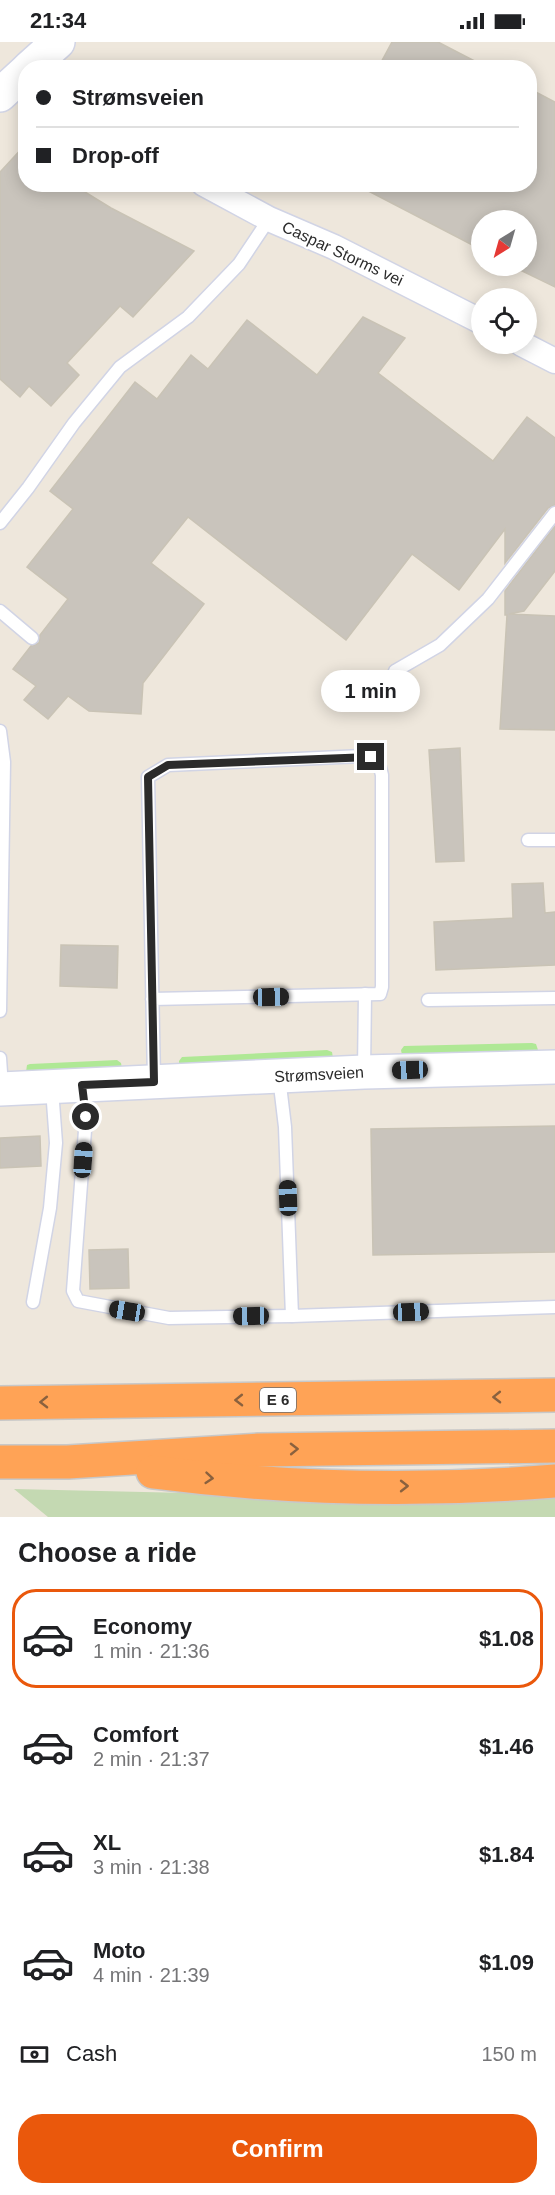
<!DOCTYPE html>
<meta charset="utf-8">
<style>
body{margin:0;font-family:Arial,sans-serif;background:#f6f6f6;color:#202124;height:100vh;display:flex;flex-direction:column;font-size:22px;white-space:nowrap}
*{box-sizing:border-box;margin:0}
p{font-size:20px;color:#757577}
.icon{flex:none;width:33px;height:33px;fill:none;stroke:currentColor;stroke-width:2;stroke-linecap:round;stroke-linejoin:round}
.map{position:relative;height:1475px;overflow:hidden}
.side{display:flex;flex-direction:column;background:#fff;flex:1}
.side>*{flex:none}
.hud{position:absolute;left:18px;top:18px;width:519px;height:132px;border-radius:24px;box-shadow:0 3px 15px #0003;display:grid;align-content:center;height:132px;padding:0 18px;background:#fff}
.needle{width:39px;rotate:217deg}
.controls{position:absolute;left:471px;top:168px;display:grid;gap:12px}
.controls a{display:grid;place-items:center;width:66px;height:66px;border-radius:50%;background:#fff;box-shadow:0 3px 15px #0003;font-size:30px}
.end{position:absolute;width:27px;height:27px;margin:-14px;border:8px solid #2b2b2b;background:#fff;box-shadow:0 0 0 3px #fff}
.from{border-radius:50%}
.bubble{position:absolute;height:42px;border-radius:21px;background:#fff;box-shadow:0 3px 15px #0003;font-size:20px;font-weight:600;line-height:42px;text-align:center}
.car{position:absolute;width:18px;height:36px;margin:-18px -9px;border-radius:8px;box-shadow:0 0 4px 2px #0007;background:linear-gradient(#222 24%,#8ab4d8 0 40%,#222 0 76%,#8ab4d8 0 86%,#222 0)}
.hud b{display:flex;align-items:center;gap:21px;height:57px;font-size:22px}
.hud b+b{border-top:2px solid #e0e0e0}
.hud i{width:15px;height:15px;background:#202124}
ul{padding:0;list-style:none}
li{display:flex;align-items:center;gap:18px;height:99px;margin:0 12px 9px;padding:0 6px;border:3px solid transparent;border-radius:24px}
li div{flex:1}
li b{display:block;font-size:22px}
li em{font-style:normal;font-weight:600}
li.on{border-color:#ea580c}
li>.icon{width:54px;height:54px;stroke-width:1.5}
h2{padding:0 18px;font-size:27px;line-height:72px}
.pay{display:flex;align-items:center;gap:15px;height:66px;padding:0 18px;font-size:22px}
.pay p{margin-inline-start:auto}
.primary-button{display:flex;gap:12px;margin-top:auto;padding:12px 18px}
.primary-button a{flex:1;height:69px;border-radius:24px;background:#ea580c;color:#fff;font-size:24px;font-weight:600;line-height:69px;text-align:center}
.status{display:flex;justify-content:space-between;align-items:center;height:42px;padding:0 30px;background:#fff;direction:ltr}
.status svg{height:16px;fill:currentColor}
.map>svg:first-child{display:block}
.green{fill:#afe895}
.cemetery{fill:#c4d9b2}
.building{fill:#c9c4bc;stroke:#c9c3b5;stroke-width:1.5}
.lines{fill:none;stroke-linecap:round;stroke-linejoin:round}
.lane-casing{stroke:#d1d4e5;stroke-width:15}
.street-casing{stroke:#d1d4e5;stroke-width:27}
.secondary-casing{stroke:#d1d4e5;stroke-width:36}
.highway-casing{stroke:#c8c8c8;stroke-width:36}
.lane{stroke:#fff;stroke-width:12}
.street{stroke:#fff;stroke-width:24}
.secondary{stroke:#fff;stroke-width:33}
.highway{stroke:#ffa356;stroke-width:33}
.oneway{stroke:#8a613e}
.route{stroke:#2b2b2b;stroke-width:8}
.labels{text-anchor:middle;stroke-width:4.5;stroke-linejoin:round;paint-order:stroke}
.shield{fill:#fff;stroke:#6b6b6b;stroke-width:1.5}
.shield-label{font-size:15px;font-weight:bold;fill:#2b2b2b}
.street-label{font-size:16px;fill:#2b2b2b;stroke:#fff}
</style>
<div class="status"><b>21:34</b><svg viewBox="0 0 49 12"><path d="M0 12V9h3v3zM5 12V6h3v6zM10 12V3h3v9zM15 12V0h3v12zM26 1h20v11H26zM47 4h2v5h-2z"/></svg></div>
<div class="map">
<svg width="555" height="1475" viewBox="0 0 555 1475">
<rect width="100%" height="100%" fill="#eee7dc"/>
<g class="green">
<path d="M 532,1001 L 536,1002 L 538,1008 L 402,1013 L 401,1008 L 404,1004 Z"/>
<path d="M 327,1008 L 332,1010 L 333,1016 L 179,1023 L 179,1019 L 182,1015 Z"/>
<path d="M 117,1018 L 121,1021 L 122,1026 L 26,1030 L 27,1023 L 30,1022 Z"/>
</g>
<path class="cemetery" d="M 14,1447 L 230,1452 L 555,1451 L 555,1475 L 48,1475 Z"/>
<g class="building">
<path d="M 392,0 L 438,0 L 488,26 L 378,26 Z"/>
<path d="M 530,47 L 555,60 L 555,245 L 512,224 L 526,224 L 526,178 L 482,178 L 482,208 L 355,142 L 530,142 Z"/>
<path d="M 26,102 L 26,142 L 72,142 L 111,166 L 194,209 L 133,275 L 120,264 L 67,321 L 79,333 L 51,364 L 29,344 L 20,355 L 0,337 L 0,130 Z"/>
<path d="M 363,275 L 405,296 L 378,331 L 493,419 L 527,375 L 555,396 L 555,463 L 548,466 L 505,521 L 505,487 L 459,548 L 412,512 L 346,598 L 188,475 L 151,521 L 204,562 L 143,641 L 141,672 L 89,669 L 68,654 L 48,677 L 24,658 L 36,644 L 13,627 L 31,604 L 39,601 L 40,593 L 68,557 L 27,525 L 73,467 L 50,449 L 135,340 L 157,357 L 191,313 L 208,327 L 247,278 L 317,333 Z"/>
<path d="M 555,484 L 555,529 L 524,569 L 509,572 L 555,574 L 555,688 L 500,687 L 507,573 L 505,573 L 505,549 Z"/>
<path d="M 460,706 L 464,819 L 436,820 L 429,708 Z"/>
<path d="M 543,841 L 545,871 L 555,870 L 555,923 L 436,928 L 434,880 L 513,876 L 512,842 Z"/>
<path d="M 61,903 L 118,904 L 117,946 L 60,944 Z"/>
<path d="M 555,1084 L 555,1210 L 373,1213 L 371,1087 Z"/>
<path d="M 40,1094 L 41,1124 L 0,1126 L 0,1096 Z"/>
<path d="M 128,1207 L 129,1246 L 90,1247 L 89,1208 Z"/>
</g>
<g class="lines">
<g class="lane-casing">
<g id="lane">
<path d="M 0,481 L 28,446 L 74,381 L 120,325 L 188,275 L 239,222 L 269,177"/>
<path d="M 0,569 L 32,596"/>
<path d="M 395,629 L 440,603 L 488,557 L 555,471"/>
<path d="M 0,689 L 4,720 L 0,969"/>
<path d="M 528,798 L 555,798"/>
<path d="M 152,957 L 380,952 L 382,945 L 382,733 L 378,718 L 362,714 L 168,723 L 148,735 L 154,1038"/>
<path d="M 428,958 L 555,956"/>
<path d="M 0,1016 L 2,1045"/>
<path d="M 364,1028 L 365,952"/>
<path d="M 279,1035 L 285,1085 L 292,1274 L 555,1265"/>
<path d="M 83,1044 L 86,1075 L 73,1249 L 78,1259 L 169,1276 L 292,1274"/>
<path d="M 33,1260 L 50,1166 L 56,1101 L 52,1047"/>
</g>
</g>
<g class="street-casing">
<g id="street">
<path d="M 204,142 L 269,177 L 334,205 L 482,280"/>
<path d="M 522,302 L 555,319"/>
</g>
</g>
<g class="secondary-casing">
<g id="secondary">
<path d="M 29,26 L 58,0"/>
<path d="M 0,53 L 26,29"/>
<path d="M 0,1047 L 364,1030 L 555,1025"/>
</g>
</g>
<g class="highway-casing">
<g id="highway">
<path d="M 0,1361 L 555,1353"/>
<path d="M 0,1420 L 68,1420 L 259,1408 L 555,1404"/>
<path d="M 153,1430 C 285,1447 422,1450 555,1439"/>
</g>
</g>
<use href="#lane" class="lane"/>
<use href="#street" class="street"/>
<use href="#secondary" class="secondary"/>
<use href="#highway" class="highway"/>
</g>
<defs><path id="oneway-chevron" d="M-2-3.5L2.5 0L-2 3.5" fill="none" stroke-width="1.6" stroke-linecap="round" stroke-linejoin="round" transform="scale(1.5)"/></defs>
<g class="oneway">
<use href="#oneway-chevron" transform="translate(497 1355) rotate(179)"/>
<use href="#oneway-chevron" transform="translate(239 1358) rotate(179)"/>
<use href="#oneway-chevron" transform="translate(44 1360) rotate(179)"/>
<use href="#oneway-chevron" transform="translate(294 1407) rotate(-1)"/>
<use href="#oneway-chevron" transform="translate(209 1436) rotate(5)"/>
<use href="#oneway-chevron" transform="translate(404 1444)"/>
</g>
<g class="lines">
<path class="route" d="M 86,1075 L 82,1043 L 154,1040 L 148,735 L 168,723 L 371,715"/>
</g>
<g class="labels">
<rect class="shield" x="260" y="1346" width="36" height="24" rx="4.5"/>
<g class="shield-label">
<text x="278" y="1363">E 6</text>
</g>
<g class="street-label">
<text transform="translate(343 211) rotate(25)" y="6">Caspar Storms vei</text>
<text transform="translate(319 1032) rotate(-3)" y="6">Strømsveien</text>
</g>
</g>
</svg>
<div class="controls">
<a><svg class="needle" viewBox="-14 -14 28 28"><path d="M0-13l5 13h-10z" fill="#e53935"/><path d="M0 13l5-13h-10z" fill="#757577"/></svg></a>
<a><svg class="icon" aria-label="locate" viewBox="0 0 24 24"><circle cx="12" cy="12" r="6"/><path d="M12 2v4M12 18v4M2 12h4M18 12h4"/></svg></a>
</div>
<i class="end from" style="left:86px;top:1075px"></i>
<i class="end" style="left:371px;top:715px"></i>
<div class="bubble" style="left:321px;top:628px;width:99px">1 min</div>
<i class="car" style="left:271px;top:955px;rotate:89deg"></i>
<i class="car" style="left:410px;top:1028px;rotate:268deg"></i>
<i class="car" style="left:83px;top:1118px;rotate:4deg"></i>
<i class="car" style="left:288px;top:1156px;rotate:358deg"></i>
<i class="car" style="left:127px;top:1269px;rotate:279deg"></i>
<i class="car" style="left:411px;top:1270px;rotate:88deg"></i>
<i class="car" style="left:251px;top:1274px;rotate:269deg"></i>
<div class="hud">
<b><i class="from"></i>Strømsveien</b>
<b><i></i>Drop-off</b>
</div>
</div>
<section class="side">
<h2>Choose a ride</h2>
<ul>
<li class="on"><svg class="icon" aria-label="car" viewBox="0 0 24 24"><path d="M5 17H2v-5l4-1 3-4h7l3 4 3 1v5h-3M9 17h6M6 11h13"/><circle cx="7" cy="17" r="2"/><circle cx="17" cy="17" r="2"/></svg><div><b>Economy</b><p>1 min · 21:36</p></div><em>$1.08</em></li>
<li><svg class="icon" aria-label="car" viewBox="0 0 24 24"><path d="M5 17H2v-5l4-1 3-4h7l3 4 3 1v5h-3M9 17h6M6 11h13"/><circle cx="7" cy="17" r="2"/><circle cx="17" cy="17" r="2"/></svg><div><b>Comfort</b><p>2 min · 21:37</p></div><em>$1.46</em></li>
<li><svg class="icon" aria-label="car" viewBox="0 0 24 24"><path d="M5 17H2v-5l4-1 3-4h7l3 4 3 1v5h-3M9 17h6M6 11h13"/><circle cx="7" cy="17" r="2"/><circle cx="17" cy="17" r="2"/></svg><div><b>XL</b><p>3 min · 21:38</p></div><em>$1.84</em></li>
<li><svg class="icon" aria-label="car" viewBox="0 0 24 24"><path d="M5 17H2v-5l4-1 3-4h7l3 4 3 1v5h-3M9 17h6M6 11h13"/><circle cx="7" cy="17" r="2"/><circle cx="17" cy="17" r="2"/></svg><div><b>Moto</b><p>4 min · 21:39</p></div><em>$1.09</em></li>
</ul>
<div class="pay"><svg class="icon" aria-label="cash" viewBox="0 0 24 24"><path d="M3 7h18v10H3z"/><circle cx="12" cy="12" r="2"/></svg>Cash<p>150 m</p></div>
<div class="primary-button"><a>Confirm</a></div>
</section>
